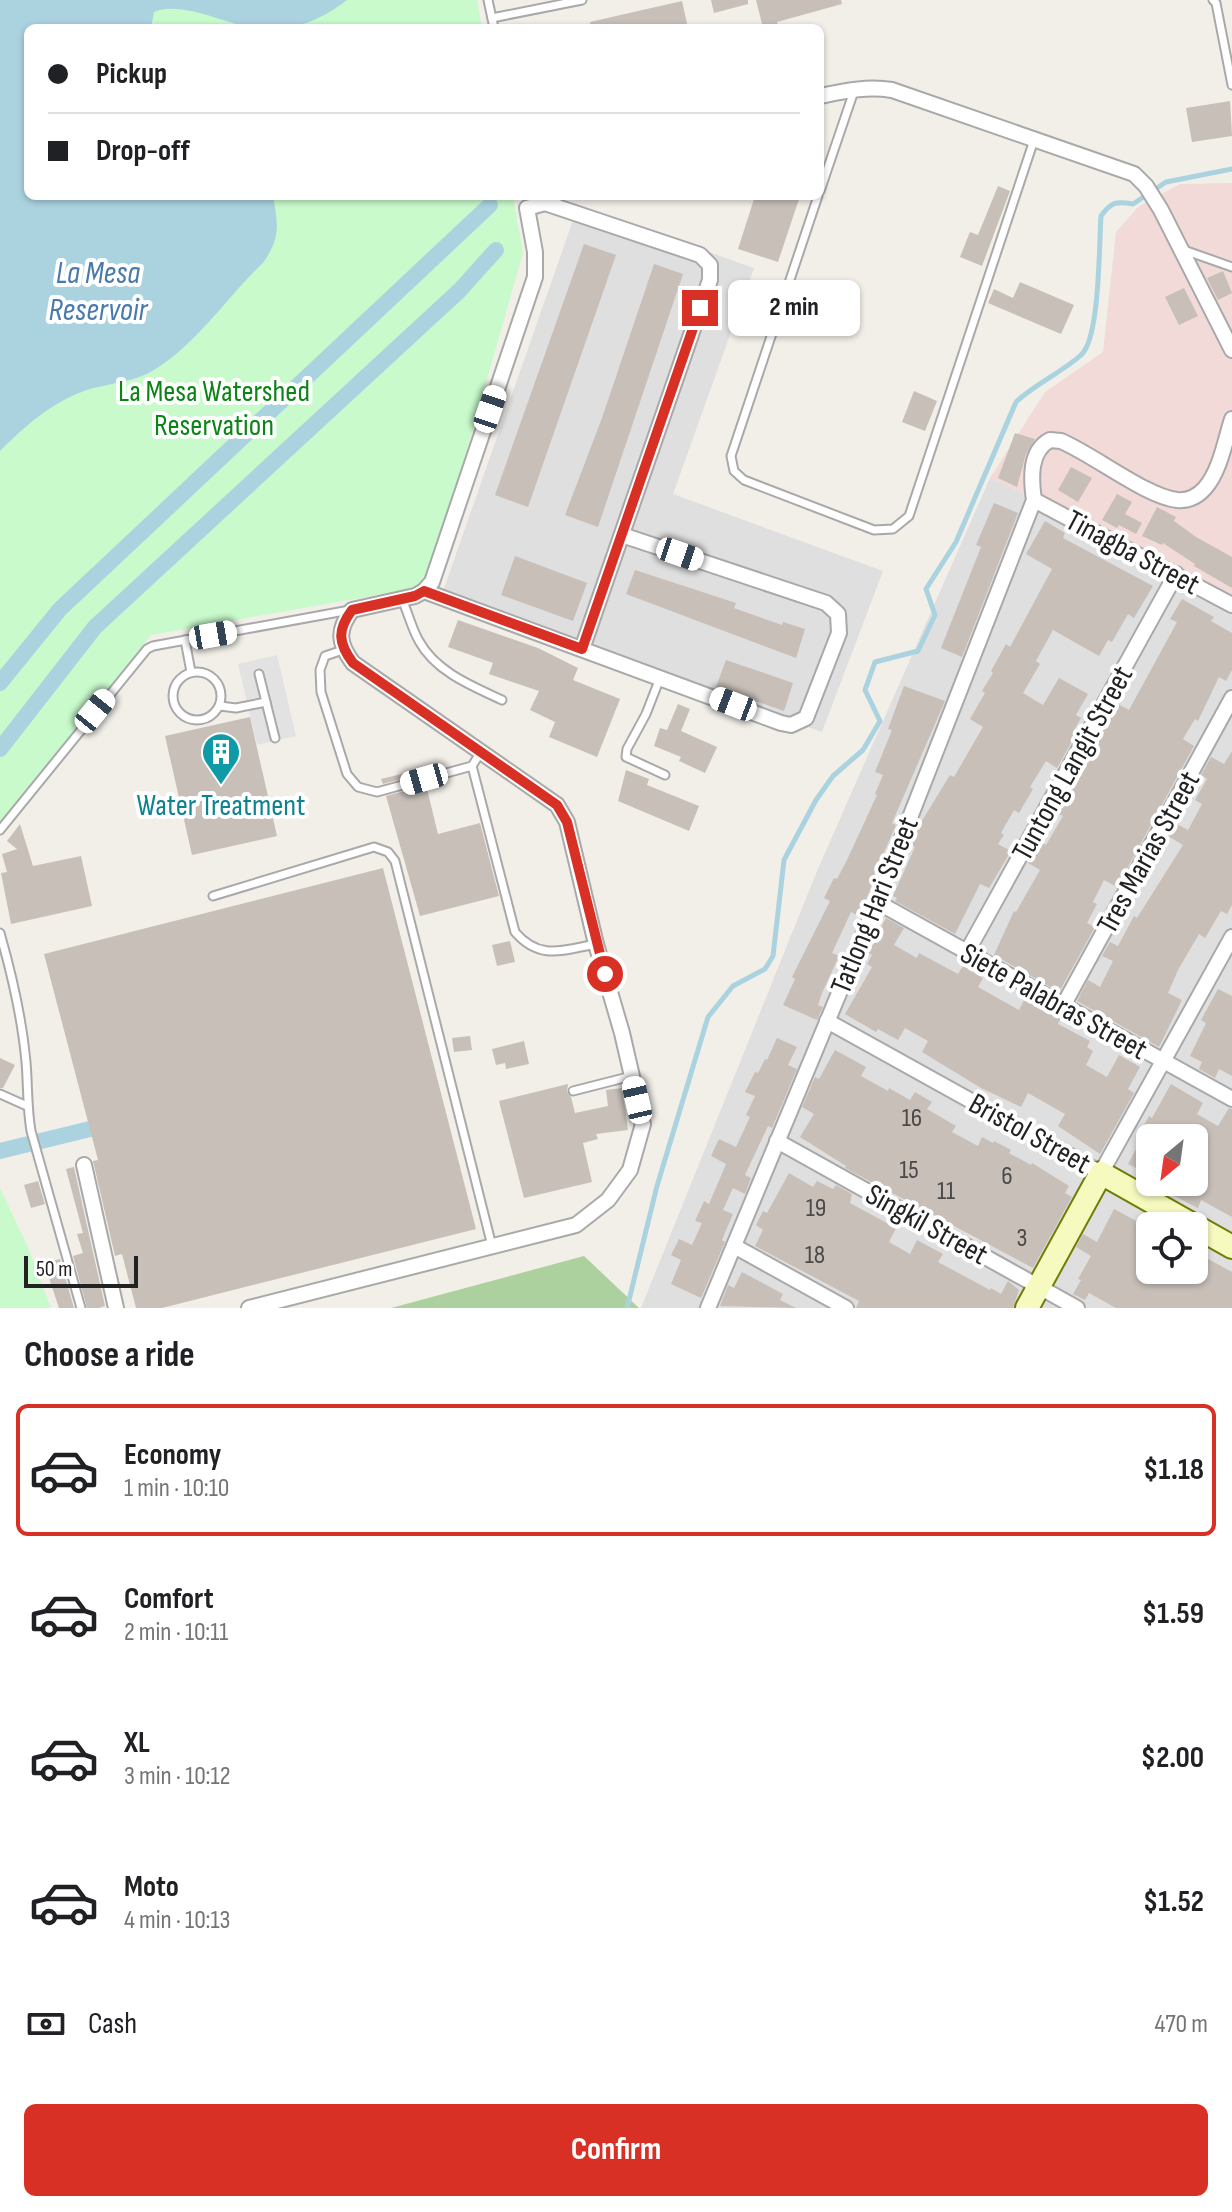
<!DOCTYPE html>
<meta charset="utf-8">
<style>
body{margin:0;font-family:"Sofia Sans Condensed",sans-serif;background:#f2f2f2;color:#202124;height:100vh;display:flex;flex-direction:column;font-size:30px;white-space:nowrap}
*{box-sizing:border-box;margin:0}
p{font-size:26px;color:#757577}
.icon{flex:none;width:44px;height:44px;fill:none;stroke:currentColor;stroke-width:2;stroke-linecap:round;stroke-linejoin:round}
.map{position:relative;height:1308px;overflow:hidden}
.details{display:flex;flex-direction:column;background:#fff;flex:1}
.details>*{flex:none}
.banner{position:absolute;left:24px;top:24px;width:800px;height:176px;border-radius:12px;box-shadow:0 2px 6px #0004;display:grid;align-content:center;height:176px;padding:0 24px;background:#fff}
.needle{width:52px;rotate:209deg}
.buttons{position:absolute;left:1136px;top:1124px;display:grid;gap:16px}
.buttons a{display:grid;place-items:center;width:72px;height:72px;border-radius:12px;background:#fff;box-shadow:0 2px 6px #0004;font-size:40px}
.scale{position:absolute;left:24px;bottom:20px;width:114px;box-sizing:border-box;padding-left:8px;border:4px solid #222;border-top:0;font-size:22px;line-height:28px;white-space:nowrap;color:#222;-webkit-text-stroke:6px #fff;paint-order:stroke}
.end{position:absolute;width:36px;height:36px;margin:-18px;border:10px solid #d93025;background:#fff;box-shadow:0 0 0 4px #fff}
.from{border-radius:50%}
.bubble{position:absolute;height:56px;border-radius:12px;background:#fff;box-shadow:0 2px 6px #0004;font-size:26px;font-weight:700;line-height:56px;text-align:center}
.car{position:absolute;width:24px;height:48px;margin:-24px -12px;border-radius:10px;box-shadow:0 0 6px 2px #0007;background:linear-gradient(#fff 24%,#345 0 40%,#fff 0 76%,#345 0 86%,#fff 0)}
.banner b{display:flex;align-items:center;gap:28px;height:76px;font-size:30px}
.banner b+b{border-top:2px solid #e0e0e0}
.banner i{width:20px;height:20px;background:#202124}
ul{padding:0;list-style:none}
li{display:flex;align-items:center;gap:24px;height:132px;margin:0 16px 12px;padding:0 8px;border:4px solid transparent;border-radius:12px}
li div{flex:1}
li b{display:block;font-size:30px}
li em{font-style:normal;font-weight:700}
li.on{border-color:#d93025}
li>.icon{width:72px;height:72px;stroke-width:1.5}
h2{padding:0 24px;font-size:36px;line-height:96px}
.pay{display:flex;align-items:center;gap:20px;height:88px;padding:0 24px;font-size:30px}
.pay p{margin-inline-start:auto}
.primary-button{display:flex;gap:16px;margin-top:auto;padding:16px 24px}
.primary-button a{flex:1;height:92px;border-radius:12px;background:#d93025;color:#fff;font-size:32px;font-weight:700;line-height:92px;text-align:center}
.map>svg:first-child{display:block}
.residential{fill:#e0dfdf;fill-rule:evenodd}
.commercial{fill:#f2dad9}
.forest{fill:#add19e}
.park{fill:#c8facc}
.parking{fill:#e2e2e2}
.water{fill:#aad3df}
.lines{fill:none;stroke-linecap:round;stroke-linejoin:round}
.stream{stroke:#aad3df;stroke-width:5}
.canal{stroke:#aad3df;stroke-width:16}
.building{fill:#c7bfb8}
.lane-casing{stroke:#a9a9a9;stroke-width:11}
.street-casing{stroke:#a9a9a9;stroke-width:18}
.secondary-casing{stroke:#707d05;stroke-width:26}
.lane{stroke:#fff;stroke-width:7}
.street{stroke:#fff;stroke-width:14}
.secondary{stroke:#f7fabf;stroke-width:22}
.route{stroke:#d93025;stroke-width:10}
.labels{text-anchor:middle;stroke-width:8;stroke-linejoin:round;paint-order:stroke}
.number-label{font-size:26px;fill:#4b4948}
.park-label{font-size:30px;fill:#0c8416;stroke:#fff}
.street-label{font-size:30px;fill:#222;stroke:#fff}
.culture-label{font-size:30px;fill:#0d838f;stroke:#fff}
.water-label{font-size:32px;font-style:italic;fill:#4a7aab;stroke:#fff}
</style>
<div class="map">
<svg width="1232" height="1308" viewBox="0 0 1232 1308">
<rect width="100%" height="100%" fill="#f2efe9"/>
<g class="residential">
<path d="M 578,206 L 754,268 L 673,494 L 883,571 L 822,732 L 441,597 Z"/>
<path d="M 990,478 L 1142,547 L 1232,597 L 1232,1308 L 641,1308 L 817,871 ZM 1150,1138 L 1194,1138 L 1194,1182 L 1150,1182 ZM 1150,1226 L 1194,1226 L 1194,1270 L 1150,1270 Z"/>
</g>
<path class="commercial" d="M 1232,183 L 1232,597 L 1142,547 L 990,478 L 1045,392 L 1103,352 L 1116,232 L 1139,206 L 1180,184 Z"/>
<path class="forest" d="M 584,1256 L 639,1308 L 391,1308 Z"/>
<g class="park">
<path d="M 0,0 L 477,0 L 482,28 L 28,28 L 28,196 L 513,196 L 523,253 L 428,586 L 151,635 L 0,828 Z"/>
<path d="M 0,1188 L 27,1245 L 51,1308 L 0,1308 Z"/>
</g>
<path class="parking" d="M 277,655 L 296,736 L 257,745 L 238,664 Z"/>
<path class="water" d="M 0,0 L 347,0 C 320,21 290,33 255,28 C 225,24 181,0 154,12 L 151,28 L 28,28 L 28,196 L 273,196 C 278,225 281,237 263,263 C 227,297 197,344 154,370 C 133,383 107,383 84,391 C 51,403 25,426 0,451 Z"/>
<g class="lines">
<path class="stream" d="M 627,1308 L 657,1186 L 708,1017 L 733,986 L 765,969 L 773,956 L 784,860 L 816,800 L 833,776 L 863,750 L 880,721 L 865,690 L 875,662 L 918,651 L 935,615 L 926,589 L 956,542 L 1016,402 C 1035,384 1061,373 1081,355 C 1100,339 1099,244 1101,216 C 1111,202 1116,201 1133,204 L 1166,182 L 1232,169"/>
<g class="canal">
<path d="M 0,683 L 60,609 L 490,205"/>
<path d="M 0,749 L 95,627 L 459,291 L 496,250"/>
<path d="M 0,1151 L 90,1129"/>
</g>
</g>
<g class="building">
<path d="M 711,0 L 748,0 L 748,4 L 714,13 Z"/>
<path d="M 756,0 L 841,0 L 842,4 L 777,22 L 779,28 L 763,28 Z"/>
<path d="M 682,1 L 688,28 L 591,28 L 590,22 Z"/>
<path d="M 1230,101 L 1232,136 L 1192,142 L 1186,108 Z"/>
<path d="M 998,186 L 1010,191 L 982,266 L 960,257 L 970,232 L 978,235 Z"/>
<path d="M 755,196 L 800,196 L 778,262 L 738,249 Z"/>
<path d="M 584,244 L 616,255 L 528,507 L 495,495 Z"/>
<path d="M 654,264 L 683,274 L 598,527 L 565,515 L 602,418 Z"/>
<path d="M 1223,271 L 1232,293 L 1218,300 L 1207,278 Z"/>
<path d="M 1020,282 L 1074,305 L 1061,334 L 988,303 L 994,289 L 1013,298 Z"/>
<path d="M 1184,288 L 1198,316 L 1179,325 L 1165,297 Z"/>
<path d="M 914,391 L 937,401 L 925,431 L 902,422 Z"/>
<path d="M 1015,433 L 1035,439 L 1026,454 L 1017,487 L 998,478 Z"/>
<path d="M 1071,467 L 1092,478 L 1078,502 L 1058,490 Z"/>
<path d="M 1117,494 L 1132,502 L 1125,514 L 1142,523 L 1136,534 L 1119,525 L 1117,528 L 1102,520 Z"/>
<path d="M 994,503 L 1018,513 L 962,657 L 941,648 L 981,547 L 976,545 Z"/>
<path d="M 1157,507 L 1176,517 L 1174,521 L 1196,537 L 1232,557 L 1232,588 L 1194,566 L 1195,564 L 1163,543 L 1162,545 L 1142,536 Z"/>
<path d="M 1045,521 L 1065,533 L 1063,538 L 1153,586 L 1134,618 L 1128,614 L 1112,642 L 1108,640 L 1099,656 L 1053,630 L 1036,661 L 1040,664 L 1023,693 L 1043,705 L 1059,678 L 1088,694 L 1076,715 L 1081,718 L 1073,732 L 1076,734 L 1057,768 L 1046,761 L 1030,787 L 1033,789 L 1019,813 L 1014,810 L 1001,833 L 1004,835 L 998,844 L 1011,851 L 989,888 L 980,884 L 955,934 L 895,901 L 897,898 L 893,896 L 915,847 L 910,844 L 914,834 L 950,775 L 954,777 L 983,727 L 970,719 L 985,693 L 982,691 L 993,673 L 991,671 L 1006,644 L 1010,647 L 1052,569 L 1026,554 Z"/>
<path d="M 515,556 L 587,583 L 573,621 L 501,595 Z"/>
<path d="M 635,570 L 736,603 L 734,608 L 782,625 L 783,622 L 805,629 L 796,658 L 626,594 Z"/>
<path d="M 1182,599 L 1214,617 L 1211,621 L 1232,633 L 1232,670 L 1226,681 L 1219,677 L 1198,721 L 1195,719 L 1183,739 L 1194,746 L 1117,887 L 1104,880 L 1093,902 L 1097,904 L 1087,923 L 1095,927 L 1059,992 L 994,955 L 1014,911 L 1016,912 L 1040,870 L 1028,863 L 1040,841 L 1046,845 L 1063,816 L 1057,813 L 1116,703 L 1129,710 L 1177,622 L 1170,619 Z"/>
<path d="M 458,620 L 538,648 L 578,668 L 573,680 L 620,699 L 597,757 L 549,737 L 555,722 L 530,710 L 539,691 L 489,674 L 493,663 L 448,647 Z"/>
<path d="M 726,660 L 793,683 L 784,711 L 716,687 Z"/>
<path d="M 904,686 L 945,701 L 892,823 L 896,825 L 875,873 L 869,893 L 859,916 L 851,912 L 832,953 L 839,956 L 822,993 L 818,1005 L 823,1007 L 817,1020 L 783,1005 L 795,979 L 792,977 L 830,901 L 824,898 L 834,878 L 837,879 L 847,860 L 877,795 L 875,794 L 883,775 L 875,772 L 892,730 L 888,729 Z"/>
<path d="M 678,704 L 690,709 L 681,731 L 717,747 L 705,773 L 679,761 L 681,757 L 654,746 L 660,728 L 667,730 Z"/>
<path d="M 250,717 L 277,836 L 192,855 L 165,736 Z"/>
<path d="M 1232,751 L 1232,905 L 1227,914 L 1221,911 L 1205,938 L 1199,934 L 1178,970 L 1168,993 L 1182,1000 L 1159,1047 L 1077,1001 L 1088,980 L 1100,987 L 1113,961 L 1102,956 L 1110,942 L 1118,946 L 1134,916 L 1137,918 L 1183,845 L 1168,836 L 1175,823 L 1188,830 L 1202,804 L 1195,800 L 1207,779 L 1201,775 L 1211,757 L 1224,764 Z"/>
<path d="M 422,769 L 423,773 L 383,784 L 381,779 Z"/>
<path d="M 626,770 L 649,779 L 647,785 L 699,806 L 689,831 L 618,801 Z"/>
<path d="M 426,785 L 438,834 L 480,823 L 499,896 L 420,916 L 386,796 Z"/>
<path d="M 20,824 L 33,866 L 81,856 L 92,906 L 11,924 L 1,873 L 7,872 L 2,854 L 17,849 L 7,841 Z"/>
<path d="M 383,868 L 476,1229 L 162,1308 L 136,1308 L 122,1254 L 115,1256 L 93,1161 L 98,1160 L 44,954 Z"/>
<path d="M 886,918 L 904,928 L 894,945 L 917,958 L 919,953 L 958,974 L 963,966 L 983,978 L 978,987 L 1019,1010 L 1026,996 L 1062,1016 L 1058,1024 L 1090,1041 L 1087,1047 L 1093,1051 L 1086,1065 L 1107,1077 L 1119,1055 L 1140,1067 L 1128,1089 L 1134,1093 L 1100,1154 L 1058,1126 L 1065,1114 L 1028,1093 L 1021,1107 L 981,1088 L 922,1052 L 928,1041 L 905,1028 L 898,1040 L 878,1029 L 876,1032 L 845,1014 L 872,967 L 867,964 L 872,955 L 867,952 Z"/>
<path d="M 510,941 L 515,962 L 497,966 L 492,945 Z"/>
<path d="M 1218,989 L 1232,996 L 1232,1076 L 1219,1069 L 1215,1078 L 1199,1069 L 1202,1062 L 1190,1056 L 1206,1023 L 1201,1020 Z"/>
<path d="M 470,1036 L 472,1050 L 454,1052 L 452,1038 Z"/>
<path d="M 777,1038 L 797,1047 L 788,1065 L 797,1069 L 772,1128 L 768,1126 L 745,1175 L 751,1178 L 745,1194 L 733,1188 L 723,1210 L 733,1214 L 722,1240 L 725,1242 L 701,1298 L 671,1284 L 681,1260 L 671,1255 L 679,1239 L 692,1245 L 702,1223 L 695,1221 L 704,1201 L 709,1204 L 726,1164 L 711,1156 L 719,1139 L 736,1147 L 750,1117 L 746,1115 L 755,1096 L 745,1092 L 755,1072 L 758,1073 L 765,1059 L 767,1060 Z"/>
<path d="M 524,1041 L 529,1064 L 506,1069 L 505,1063 L 496,1065 L 492,1049 Z"/>
<path d="M 835,1050 L 866,1067 L 861,1076 L 888,1091 L 889,1088 L 910,1100 L 915,1092 L 932,1102 L 927,1109 L 956,1126 L 952,1132 L 978,1146 L 982,1137 L 993,1143 L 994,1141 L 1011,1150 L 1009,1153 L 1031,1165 L 1032,1163 L 1069,1186 L 1065,1193 L 1072,1197 L 1033,1268 L 845,1168 L 846,1166 L 800,1137 L 814,1114 L 802,1107 L 815,1077 L 819,1079 Z"/>
<path d="M 0,1058 L 15,1065 L 3,1088 L 0,1088 Z"/>
<path d="M 568,1084 L 567,1092 L 571,1097 L 575,1113 L 608,1106 L 606,1090 L 622,1088 L 628,1130 L 596,1134 L 598,1139 L 583,1143 L 592,1182 L 524,1198 L 499,1101 Z"/>
<path d="M 1171,1084 L 1203,1103 L 1197,1114 L 1218,1126 L 1229,1108 L 1232,1109 L 1232,1217 L 1201,1200 L 1198,1208 L 1147,1182 L 1194,1182 L 1194,1138 L 1150,1138 L 1150,1175 L 1128,1164 L 1142,1138 L 1137,1138 L 1149,1116 L 1152,1118 Z"/>
<path d="M 74,1167 L 105,1306 L 99,1308 L 87,1308 L 73,1256 L 83,1253 L 77,1234 L 83,1233 L 66,1169 Z"/>
<path d="M 789,1173 L 813,1187 L 817,1181 L 833,1189 L 836,1185 L 852,1194 L 850,1203 L 896,1228 L 889,1242 L 910,1254 L 917,1240 L 943,1254 L 938,1262 L 990,1290 L 991,1288 L 1001,1294 L 1008,1281 L 1019,1290 L 1013,1308 L 856,1308 L 859,1301 L 755,1246 L 763,1230 L 756,1225 L 763,1211 L 767,1213 Z"/>
<path d="M 38,1181 L 45,1204 L 31,1208 L 24,1185 Z"/>
<path d="M 1114,1209 L 1140,1223 L 1142,1220 L 1150,1224 L 1150,1270 L 1194,1270 L 1201,1255 L 1232,1272 L 1232,1308 L 1116,1308 L 1089,1293 L 1085,1300 L 1073,1294 L 1081,1280 L 1078,1279 L 1091,1256 L 1076,1247 L 1083,1234 L 1097,1242 Z"/>
<path d="M 60,1259 L 74,1308 L 59,1308 L 44,1263 Z"/>
<path d="M 742,1272 L 783,1294 L 780,1300 L 796,1308 L 720,1306 L 728,1285 L 734,1288 Z"/>
</g>
<g class="lines">
<g class="lane-casing">
<g id="lane">
<path d="M 488,0 L 494,28"/>
<path d="M 1213,0 L 1216,3 L 1232,85"/>
<path d="M 492,18 L 582,0"/>
<path d="M 820,191 L 854,91"/>
<path d="M 818,196 L 731,456 L 734,471 L 744,480 L 874,530 L 893,529 L 909,516 L 1034,140"/>
<path d="M 1181,249 L 1232,267"/>
<path d="M 402,599 C 408,613 412,629 419,641 C 436,672 472,686 502,700"/>
<path d="M 185,640 L 191,672"/>
<path d="M 343,650 L 325,656 L 320,670 L 321,692 L 347,774 L 358,787 L 377,792 L 472,766 L 481,752"/>
<circle cx="197" cy="696" r="24"/>
<path d="M 259,674 L 275,738"/>
<path d="M 660,678 L 646,714 L 627,749 L 626,757 L 665,775"/>
<path d="M 220,706 L 236,708 L 266,702"/>
<path d="M 472,766 L 515,932 C 540,961 563,950 596,944"/>
<path d="M 0,830 L 147,649 L 153,646 L 350,610"/>
<path d="M 213,896 L 374,847 L 388,852 L 395,861 L 492,1246"/>
<path d="M 0,933 C 12,975 22,1018 26,1062 C 28,1085 27,1108 31,1131 L 81,1308"/>
<path d="M 573,1091 L 632,1076"/>
<path d="M 0,1094 L 27,1106"/>
</g>
</g>
<g class="street-casing">
<g id="street">
<path d="M 820,96 C 845,91 867,86 892,90 L 1134,174 L 1146,186 L 1161,210 L 1232,350"/>
<path d="M 545,203 L 700,255 L 710,265 L 710,280 L 582,649"/>
<path d="M 1034,500 L 1232,605"/>
<path d="M 424,591 L 781,723 L 791,725 L 806,718 L 839,633 L 838,614 L 826,603 L 622,535"/>
<path d="M 877,902 L 1232,1099"/>
<path d="M 967,952 L 1176,574"/>
<path d="M 1063,1006 L 1232,698"/>
<path d="M 827,1021 L 1101,1173 L 1232,937"/>
<path d="M 777,1141 L 1077,1308"/>
<path d="M 84,1165 L 116,1308"/>
<path d="M 734,1246 L 846,1308"/>
<path d="M 249,1308 L 576,1225 L 608,1200 L 630,1170 L 643,1124 L 622,1033 L 596,944 L 567,822 L 557,805 L 353,663 C 338,643 337,630 352,610 L 415,596 L 424,591 L 432,582 L 535,277 L 535,252 L 527,208 L 545,203 L 555,196"/>
<path d="M 708,1308 L 877,902 L 1034,500 C 1031,479 1029,451 1050,440 L 1061,441 C 1094,455 1145,496 1177,500 C 1188,501 1198,496 1205,488 C 1220,471 1225,441 1232,419"/>
</g>
</g>
<g class="secondary-casing">
<path id="secondary" d="M 1027,1308 L 1101,1173 L 1232,1247"/>
</g>
<use href="#lane" class="lane"/>
<use href="#street" class="street"/>
<use href="#secondary" class="secondary"/>
</g>
<g class="lines">
<path class="route" d="M 605,974 L 567,822 L 557,805 L 353,663 C 338,643 337,630 352,610 L 415,596 L 424,591 L 582,649 L 700,308"/>
</g>
<defs>
<g id="building-pin" transform="scale(2)"><path d="M0 17L-7.5 6A9.5 9.5 0 1 1 7.5 6Z" fill="#0f9aa8" stroke="#fff"/><path d="M-4-6H4V6H1V3H-1V6H-4ZM-2.5-4.3h1.7v1.8h-1.7ZM.8-4.3h1.7v1.8H.8ZM-2.5-1h1.7V.8h-1.7ZM.8-1h1.7V.8H.8Z" fill="#fff"/></g>
</defs>
<g fill-rule="evenodd">
<use href="#building-pin" x="221" y="752"/>
</g>
<g class="labels">
<g class="number-label">
<text x="912" y="1126">16</text>
<text x="909" y="1178">15</text>
<text x="1007" y="1184">6</text>
<text x="946" y="1199">11</text>
<text x="816" y="1216">19</text>
<text x="1022" y="1246">3</text>
<text x="815" y="1263">18</text>
</g>
<g class="park-label">
<text x="214" y="401">La Mesa Watershed<tspan x="214" dy="34">Reservation</tspan></text>
</g>
<g class="street-label">
<text transform="translate(1133 552) rotate(28)" y="10">Tinagba Street</text>
<text transform="translate(1072 763) rotate(-61)" y="10">Tuntong Langit Street</text>
<text transform="translate(1148 852) rotate(-61)" y="10">Tres Marias Street</text>
<text transform="translate(874 905) rotate(-68)" y="10">Tatlong Hari Street</text>
<text transform="translate(1054 1001) rotate(29)" y="10">Siete Palabras Street</text>
<text transform="translate(1030 1133) rotate(29)" y="10">Bristol Street</text>
<text transform="translate(927 1224) rotate(29)" y="10">Singkil Street</text>
</g>
<g class="culture-label">
<text x="221" y="815">Water Treatment</text>
</g>
<g class="water-label">
<text x="98" y="283">La Mesa<tspan x="98" dy="37">Reservoir</tspan></text>
</g>
</g>
</svg>
<div class="buttons">
<a><svg class="needle" viewBox="-14 -14 28 28"><path d="M0-13l5 13h-10z" fill="#e53935"/><path d="M0 13l5-13h-10z" fill="#757577"/></svg></a>
<a><svg class="icon" aria-label="locate" viewBox="0 0 24 24"><circle cx="12" cy="12" r="6"/><path d="M12 2v4M12 18v4M2 12h4M18 12h4"/></svg></a>
</div>
<div class="scale">50 m</div>
<i class="end from" style="left:605px;top:974px"></i>
<i class="end" style="left:700px;top:308px"></i>
<div class="bubble" style="left:728px;top:280px;width:132px">2 min</div>
<i class="car" style="left:490px;top:409px;rotate:19deg"></i>
<i class="car" style="left:680px;top:554px;rotate:109deg"></i>
<i class="car" style="left:213px;top:635px;rotate:80deg"></i>
<i class="car" style="left:733px;top:704px;rotate:291deg"></i>
<i class="car" style="left:95px;top:711px;rotate:39deg"></i>
<i class="car" style="left:424px;top:779px;rotate:254deg"></i>
<i class="car" style="left:637px;top:1100px;rotate:347deg"></i>
<div class="banner">
<b><i class="from"></i>Pickup</b>
<b><i></i>Drop-off</b>
</div>
</div>
<section class="details">
<h2>Choose a ride</h2>
<ul>
<li class="on"><svg class="icon" aria-label="car" viewBox="0 0 24 24"><path d="M5 17H2v-5l4-1 3-4h7l3 4 3 1v5h-3M9 17h6M6 11h13"/><circle cx="7" cy="17" r="2"/><circle cx="17" cy="17" r="2"/></svg><div><b>Economy</b><p>1 min · 10:10</p></div><em>$1.18</em></li>
<li><svg class="icon" aria-label="car" viewBox="0 0 24 24"><path d="M5 17H2v-5l4-1 3-4h7l3 4 3 1v5h-3M9 17h6M6 11h13"/><circle cx="7" cy="17" r="2"/><circle cx="17" cy="17" r="2"/></svg><div><b>Comfort</b><p>2 min · 10:11</p></div><em>$1.59</em></li>
<li><svg class="icon" aria-label="car" viewBox="0 0 24 24"><path d="M5 17H2v-5l4-1 3-4h7l3 4 3 1v5h-3M9 17h6M6 11h13"/><circle cx="7" cy="17" r="2"/><circle cx="17" cy="17" r="2"/></svg><div><b>XL</b><p>3 min · 10:12</p></div><em>$2.00</em></li>
<li><svg class="icon" aria-label="car" viewBox="0 0 24 24"><path d="M5 17H2v-5l4-1 3-4h7l3 4 3 1v5h-3M9 17h6M6 11h13"/><circle cx="7" cy="17" r="2"/><circle cx="17" cy="17" r="2"/></svg><div><b>Moto</b><p>4 min · 10:13</p></div><em>$1.52</em></li>
</ul>
<div class="pay"><svg class="icon" aria-label="cash" viewBox="0 0 24 24"><path d="M3 7h18v10H3z"/><circle cx="12" cy="12" r="2"/></svg>Cash<p>470 m</p></div>
<div class="primary-button"><a>Confirm</a></div>
</section>
